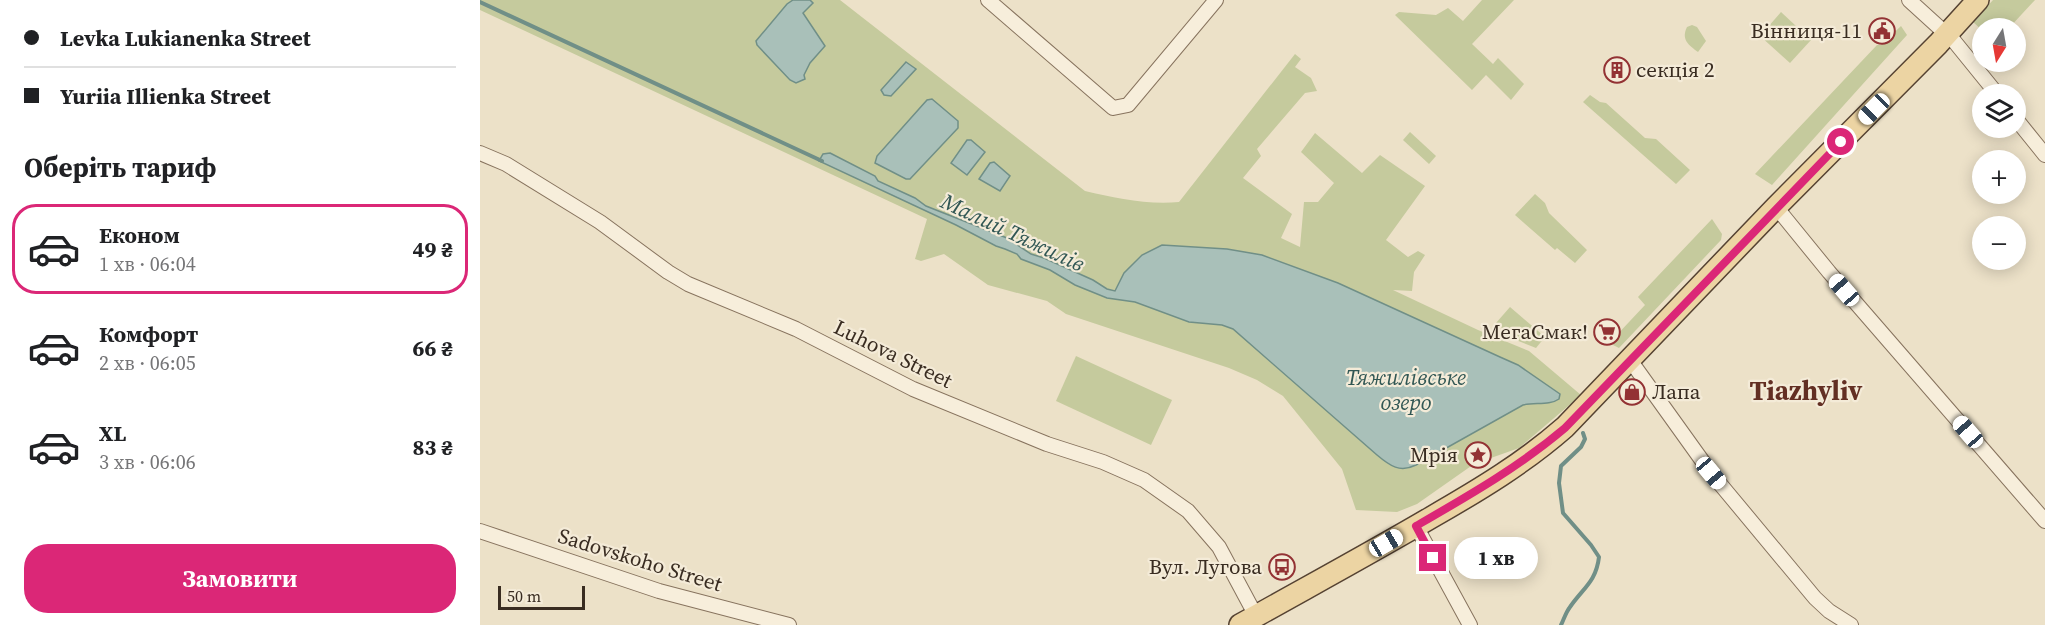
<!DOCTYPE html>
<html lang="uk">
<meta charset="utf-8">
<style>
body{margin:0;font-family:"Source Serif 4",serif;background:#f6f6f6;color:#202124;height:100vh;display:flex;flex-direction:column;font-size:22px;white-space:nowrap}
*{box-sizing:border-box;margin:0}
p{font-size:20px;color:#757577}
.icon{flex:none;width:33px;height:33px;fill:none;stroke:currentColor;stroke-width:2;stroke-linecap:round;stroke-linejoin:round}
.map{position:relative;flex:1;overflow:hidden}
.side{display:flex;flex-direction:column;background:#fff;width:480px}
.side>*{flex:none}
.hud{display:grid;align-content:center;height:132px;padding:0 24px;background:#fff}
.needle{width:39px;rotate:191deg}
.buttons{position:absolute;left:1492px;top:18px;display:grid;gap:12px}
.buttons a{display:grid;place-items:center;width:54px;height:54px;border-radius:50%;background:#fff;box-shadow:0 3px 15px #0003;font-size:30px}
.scale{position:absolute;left:18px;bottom:15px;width:87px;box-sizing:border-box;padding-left:6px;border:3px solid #392c21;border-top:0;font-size:16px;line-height:21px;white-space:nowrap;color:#392c21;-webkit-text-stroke:4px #f4ebd8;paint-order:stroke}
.end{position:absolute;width:27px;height:27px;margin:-14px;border:8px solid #db2777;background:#fff;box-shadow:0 0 0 3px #fff}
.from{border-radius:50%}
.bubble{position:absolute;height:42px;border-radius:21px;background:#fff;box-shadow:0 3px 15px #0003;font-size:20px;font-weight:700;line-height:42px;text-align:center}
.car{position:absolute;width:18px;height:36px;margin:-18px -9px;border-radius:8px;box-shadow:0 0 4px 2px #0007;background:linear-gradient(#fff 24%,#345 0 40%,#fff 0 76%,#345 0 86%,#fff 0)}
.hud b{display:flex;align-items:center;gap:21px;height:57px;font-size:22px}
.hud b+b{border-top:2px solid #e0e0e0}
.hud i{width:15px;height:15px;background:#202124}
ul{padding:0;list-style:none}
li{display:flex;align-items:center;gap:18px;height:90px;margin:0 12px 9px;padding:0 12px;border:3px solid transparent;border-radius:24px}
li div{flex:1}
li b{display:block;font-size:22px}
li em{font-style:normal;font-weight:700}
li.current{border-color:#db2777}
li>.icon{width:54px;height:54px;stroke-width:1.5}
h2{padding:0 24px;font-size:27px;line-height:72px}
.button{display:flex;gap:12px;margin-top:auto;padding:12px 24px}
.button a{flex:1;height:69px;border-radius:24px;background:#db2777;color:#fff;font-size:24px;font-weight:700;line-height:69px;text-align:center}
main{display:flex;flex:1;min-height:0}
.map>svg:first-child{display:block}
.green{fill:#c5ca9d}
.water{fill:#a9c0b9;stroke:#708f87;stroke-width:1.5}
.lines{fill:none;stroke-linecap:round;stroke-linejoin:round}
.stream{stroke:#708f87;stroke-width:4}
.street-casing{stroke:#87735e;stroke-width:16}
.primary-casing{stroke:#554232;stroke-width:24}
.street{stroke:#f7eedb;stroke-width:14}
.primary{stroke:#ecd4a3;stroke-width:21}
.route{stroke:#db2777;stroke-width:8}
.labels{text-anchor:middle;stroke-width:4.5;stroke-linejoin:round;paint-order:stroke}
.poi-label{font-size:21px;fill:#392c21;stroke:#f4ebd8;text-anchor:end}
.street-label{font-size:21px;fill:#392c21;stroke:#f4ebd8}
.water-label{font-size:22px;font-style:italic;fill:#315754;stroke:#f4ebd8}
.district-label{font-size:27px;font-weight:bold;fill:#632f23;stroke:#f4ebd8}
</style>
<main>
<section class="side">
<div class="hud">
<b><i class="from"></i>Levka Lukianenka Street</b>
<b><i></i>Yuriia Illienka Street</b>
</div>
<h2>Оберіть тариф</h2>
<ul>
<li class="current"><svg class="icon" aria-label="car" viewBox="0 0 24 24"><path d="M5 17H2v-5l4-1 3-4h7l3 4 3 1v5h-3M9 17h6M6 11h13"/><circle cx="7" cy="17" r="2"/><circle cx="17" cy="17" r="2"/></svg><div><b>Економ</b><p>1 хв · 06:04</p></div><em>49 ₴</em></li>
<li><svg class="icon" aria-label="car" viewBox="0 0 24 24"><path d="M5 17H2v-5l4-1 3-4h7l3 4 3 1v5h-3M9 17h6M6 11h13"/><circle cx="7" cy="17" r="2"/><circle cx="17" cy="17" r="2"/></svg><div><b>Комфорт</b><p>2 хв · 06:05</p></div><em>66 ₴</em></li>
<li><svg class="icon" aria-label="car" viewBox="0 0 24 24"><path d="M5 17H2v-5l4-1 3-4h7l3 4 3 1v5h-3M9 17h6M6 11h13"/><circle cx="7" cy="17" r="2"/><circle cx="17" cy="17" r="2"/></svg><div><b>XL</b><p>3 хв · 06:06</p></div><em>83 ₴</em></li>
</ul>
<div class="button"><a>Замовити</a></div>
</section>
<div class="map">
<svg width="1565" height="625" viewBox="0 0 1565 625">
<rect width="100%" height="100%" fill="#ece1c8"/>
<g class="green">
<path d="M 0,0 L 360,0 L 605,191 C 635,198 667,205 699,202 L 815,54 L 821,59 L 815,67 L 831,78 L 837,91 L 825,93 L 777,149 L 781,156 L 763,178 L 812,214 L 801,238 L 820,247 L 824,202 L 838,202 L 854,183 L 821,152 L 835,133 L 882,173 L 900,155 L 945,186 L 906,240 L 928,257 L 938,251 L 945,255 L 934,272 L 932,291 L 913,290 L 998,330 L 1049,351 L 1101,395 L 1039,448 L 994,464 L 937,504 L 917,512 L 876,510 L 862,469 L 803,396 L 777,380 L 749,368 L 586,314 L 567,301 L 508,285 L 464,254 L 441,261 L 435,259 L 447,219 L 0,10 Z"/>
<path d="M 1002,0 L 1034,0 L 992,44 L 1013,64 L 1018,58 L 1044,84 L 1031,100 L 1006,75 L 992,90 L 915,15 L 919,12 L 956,15 L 968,8 L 983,21 Z"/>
<path d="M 1513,0 L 1555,0 L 1529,28 L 1503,28 L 1503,31 L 1493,22 Z"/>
<path d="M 1301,12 L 1331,40 L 1310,63 L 1280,36 Z"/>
<path d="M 1212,25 L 1217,27 L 1226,41 L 1218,52 C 1208,45 1201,39 1207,27 Z"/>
<path d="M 1421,26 L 1427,35 L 1292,185 L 1275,174 L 1397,45 L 1401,45 Z"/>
<path d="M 1110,95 L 1120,102 L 1126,103 L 1165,138 L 1176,139 L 1210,170 L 1196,184 L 1103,102 Z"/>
<path d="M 930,132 L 956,156 L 949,164 L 923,140 Z"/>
<path d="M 1055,194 L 1065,203 L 1069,213 L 1107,250 L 1095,263 L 1077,248 L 1075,250 L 1035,215 Z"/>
<path d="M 1232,219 L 1242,234 L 1241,240 L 1139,348 L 1133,345 L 1134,338 L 1165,305 L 1158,297 Z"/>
<path d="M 1030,307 L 1065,337 L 1056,348 L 1036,340 L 1016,323 Z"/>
<path d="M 596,356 L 692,400 L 671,445 L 576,401 Z"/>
</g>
<g class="water">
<path d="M 313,0 L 330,0 L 333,3 L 323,13 L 345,46 L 330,63 L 324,75 L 325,79 L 316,83 L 310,80 L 277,45 L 276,41 L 307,4 Z"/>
<path d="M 426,62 L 436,69 L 411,96 L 404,95 L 401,90 Z"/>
<path d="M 452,99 L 478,121 L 478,128 L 430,179 L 426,179 L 395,163 L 397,156 L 447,100 Z"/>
<path d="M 487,140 L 491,140 L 505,152 L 487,175 L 471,163 Z"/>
<path d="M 350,153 L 395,176 L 398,181 L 435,198 L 446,206 L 527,238 L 551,254 L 564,258 L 613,280 L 627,289 L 635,291 L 644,273 L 662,255 L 682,245 L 747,249 L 782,255 L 858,283 L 1020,357 L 1038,365 L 1080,394 L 1079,399 C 1069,406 1055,402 1043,405 L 936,465 C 920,473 910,466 897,455 L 753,329 L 742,325 L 709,322 L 655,302 L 627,298 L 595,285 L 570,270 L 541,259 L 537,254 L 525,249 L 516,246 L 476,225 L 339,161 L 343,154 Z"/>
<path d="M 514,162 L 530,176 L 520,191 L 499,179 L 510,163 Z"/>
</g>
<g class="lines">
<g class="stream">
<path d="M 0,2 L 342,161"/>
<path d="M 1081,625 C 1084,619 1086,612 1090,607 C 1103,588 1116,582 1119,557 L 1111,545 L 1083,513 L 1079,483 L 1081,466 L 1101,447 L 1105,439 L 1103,433"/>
</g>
<g class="street-casing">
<g id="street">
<path d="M 508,0 L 633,108 L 648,105 L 736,0"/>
<path d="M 1429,0 L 1474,41 L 1517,94"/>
<path d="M 1536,119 L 1565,155"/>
<path d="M 0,153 L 26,164 L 120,222 L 188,272 L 208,284 L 316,329 L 433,389 L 567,444 L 623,462 L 664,480 L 708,511 L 739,547 L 776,616"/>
<path d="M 1296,207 L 1349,272 L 1565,521"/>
<path d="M 1150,360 L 1231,473 L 1335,598 L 1349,611 L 1371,625"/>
<path d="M 936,526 L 990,625"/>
<path d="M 0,531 L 179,591 L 309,625"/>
</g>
</g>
<g class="primary-casing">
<path id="primary" d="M 760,625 C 824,589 889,554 952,517 C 999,490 1044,463 1085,427 L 1296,207 L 1458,44 L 1498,0"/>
</g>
<use href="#street" class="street"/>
<use href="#primary" class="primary"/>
</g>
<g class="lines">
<path class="route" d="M 953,558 L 936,526 C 988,496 1039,467 1085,428 L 1361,142"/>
</g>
<defs>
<g id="civic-ring" transform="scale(1.35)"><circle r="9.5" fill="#f4ebd8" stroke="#933234" stroke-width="1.5"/><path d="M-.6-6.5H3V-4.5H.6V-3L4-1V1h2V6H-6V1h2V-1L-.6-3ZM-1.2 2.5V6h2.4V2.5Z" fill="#933234"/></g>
<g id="building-ring" transform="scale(1.35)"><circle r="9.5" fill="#f4ebd8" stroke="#933234" stroke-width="1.5"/><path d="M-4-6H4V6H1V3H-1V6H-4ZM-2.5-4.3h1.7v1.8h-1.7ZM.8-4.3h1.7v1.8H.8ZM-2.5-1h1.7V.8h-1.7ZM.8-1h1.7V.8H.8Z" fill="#933234"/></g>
<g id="supermarket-ring" transform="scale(1.35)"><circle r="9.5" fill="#f4ebd8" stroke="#933234" stroke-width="1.5"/><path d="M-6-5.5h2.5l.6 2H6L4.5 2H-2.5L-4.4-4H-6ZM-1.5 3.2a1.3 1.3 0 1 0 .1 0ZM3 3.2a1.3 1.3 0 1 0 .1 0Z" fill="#933234"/></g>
<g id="shop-ring" transform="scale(1.35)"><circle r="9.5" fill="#f4ebd8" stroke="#933234" stroke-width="1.5"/><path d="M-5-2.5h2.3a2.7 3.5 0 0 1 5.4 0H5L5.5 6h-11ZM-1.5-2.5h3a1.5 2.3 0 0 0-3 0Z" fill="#933234"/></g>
<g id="sight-ring" transform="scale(1.35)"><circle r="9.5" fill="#f4ebd8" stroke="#933234" stroke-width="1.5"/><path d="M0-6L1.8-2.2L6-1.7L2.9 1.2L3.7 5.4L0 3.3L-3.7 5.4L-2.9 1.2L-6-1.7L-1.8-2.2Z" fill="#933234"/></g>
<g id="bus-ring" transform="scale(1.35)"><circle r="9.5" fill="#f4ebd8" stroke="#933234" stroke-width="1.5"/><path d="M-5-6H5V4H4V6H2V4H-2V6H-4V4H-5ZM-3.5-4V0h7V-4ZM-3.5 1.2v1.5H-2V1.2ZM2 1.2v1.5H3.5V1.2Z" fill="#933234"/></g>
</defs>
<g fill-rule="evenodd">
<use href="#civic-ring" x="1402" y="31"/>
<use href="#building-ring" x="1137" y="70"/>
<use href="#supermarket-ring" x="1127" y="332"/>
<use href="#shop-ring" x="1152" y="392"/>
<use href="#sight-ring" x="998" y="455"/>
<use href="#bus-ring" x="802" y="567"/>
</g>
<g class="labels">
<g class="poi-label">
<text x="1382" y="38">Вінниця-11</text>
<text x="1156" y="77" text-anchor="start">секція 2</text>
<text x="1108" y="339">МегаСмак!</text>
<text x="1172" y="399" text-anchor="start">Лапа</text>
<text x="978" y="462">Мрія</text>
<text x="782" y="574">Вул. Лугова</text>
</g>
<g class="street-label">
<text transform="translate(413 354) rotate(26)" y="7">Luhova Street</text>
<text transform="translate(160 560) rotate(17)" y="7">Sadovskoho Street</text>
</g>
<g class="water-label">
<text transform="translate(533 232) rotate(25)" y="8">Малий Тяжилів</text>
<text x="926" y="385">Тяжилівське<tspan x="926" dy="25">озеро</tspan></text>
</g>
<g class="district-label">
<text x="1326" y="400">Tiazhyliv</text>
</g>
</g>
</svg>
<div class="buttons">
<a><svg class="needle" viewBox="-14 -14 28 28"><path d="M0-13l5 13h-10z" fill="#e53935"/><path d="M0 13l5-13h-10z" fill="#757577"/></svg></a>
<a><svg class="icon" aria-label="layers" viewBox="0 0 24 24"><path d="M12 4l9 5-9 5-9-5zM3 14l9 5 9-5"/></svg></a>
<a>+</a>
<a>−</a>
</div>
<div class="scale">50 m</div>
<i class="end from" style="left:1361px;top:142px"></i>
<i class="end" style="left:953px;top:558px"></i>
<div class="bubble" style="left:974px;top:537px;width:84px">1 хв</div>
<i class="car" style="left:1394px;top:109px;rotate:225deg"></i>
<i class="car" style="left:1364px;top:290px;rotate:319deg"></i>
<i class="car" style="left:1488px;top:432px;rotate:319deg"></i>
<i class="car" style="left:1231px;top:473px;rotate:140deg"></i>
<i class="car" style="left:906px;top:543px;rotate:60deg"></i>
</div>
</main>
